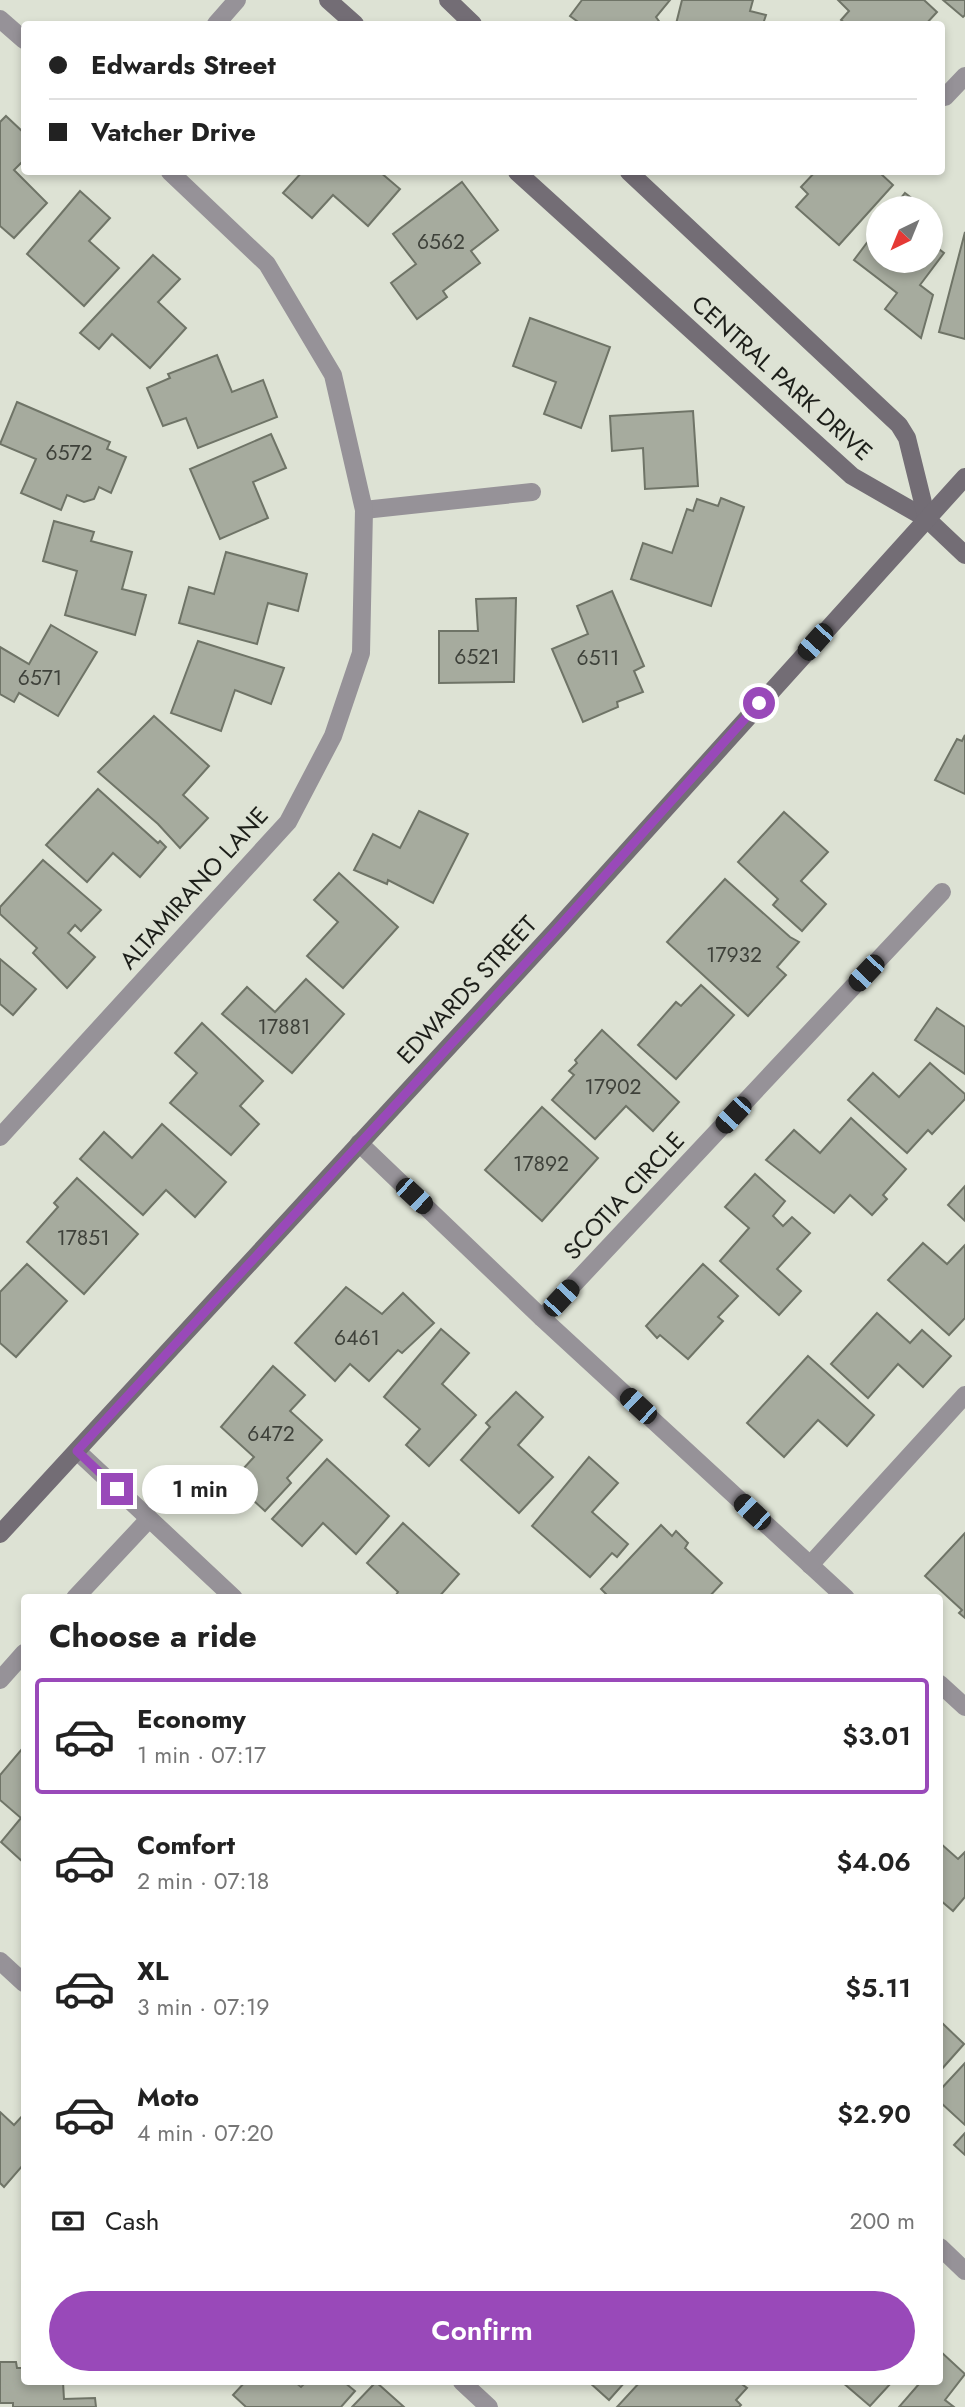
<!DOCTYPE html>
<meta charset="utf-8">
<style>
body{margin:0;font-family:Jost,sans-serif;background:#f6f6f6;color:#222;height:100vh;display:flex;flex-direction:column;font-size:26px;white-space:nowrap}
*{box-sizing:border-box;margin:0}
p{font-size:23px;color:#767676}
.icon{flex:none;width:38px;height:38px;fill:none;stroke:currentColor;stroke-width:2;stroke-linecap:round;stroke-linejoin:round}
.map{position:relative;flex:1;overflow:hidden}
.drawer{position:absolute;left:21px;top:1594px;width:922px;height:791px;display:flex;flex-direction:column;background:#fff;border-radius:7px;box-shadow:0 4px 10px #0003}
.drawer>*{flex:none}
.guide{position:absolute;left:21px;top:21px;width:924px;height:154px;border-radius:7px;box-shadow:0 4px 10px #0003;display:grid;align-content:center;height:154px;padding:0 28px;background:#fff}
.needle{width:46px;rotate:223deg}
.fabs{position:absolute;left:866px;top:196px;display:grid;gap:14px}
.fabs a{display:grid;place-items:center;width:77px;height:77px;border-radius:50%;background:#fff;box-shadow:0 4px 10px #0003;font-size:35px}
.end{position:absolute;width:32px;height:32px;margin:-16px;border:9px solid #9949b9;background:#fff;box-shadow:0 0 0 4px #fff}
.from{border-radius:50%}
.bubble{position:absolute;height:49px;border-radius:24px;background:#fff;box-shadow:0 4px 10px #0003;font-size:23px;font-weight:600;line-height:49px;text-align:center}
.car{position:absolute;width:21px;height:42px;margin:-21px -10px;border-radius:9px;box-shadow:0 0 5px 2px #0007;background:linear-gradient(#222 24%,#8ab4d8 0 40%,#222 0 76%,#8ab4d8 0 86%,#222 0)}
.guide b{display:flex;align-items:center;gap:24px;height:66px;font-size:26px}
.guide b+b{border-top:2px solid #e0e0e0}
.guide i{width:18px;height:18px;background:#222}
ul{padding:0;list-style:none}
li{display:flex;align-items:center;gap:21px;height:116px;margin:0 14px 10px;padding:0 14px;border:4px solid transparent;border-radius:7px}
li div{flex:1}
li b{display:block;font-size:26px}
li em{font-style:normal;font-weight:600}
li.active{border-color:#9949b9}
li>.icon{width:63px;height:63px;stroke-width:1.5}
h2{padding:0 28px;font-size:32px;line-height:84px}
.pay{display:flex;align-items:center;gap:18px;height:77px;padding:0 28px;font-size:26px}
.pay p{margin-inline-start:auto}
.cta{display:flex;gap:14px;margin-top:auto;padding:14px 28px}
.cta a{flex:1;height:80px;border-radius:42px;background:#9949b9;color:#fff;font-size:28px;font-weight:600;line-height:80px;text-align:center}
.map>svg:first-child{display:block}
.building{fill:#a6ab9e;stroke:#6f7467;stroke-width:2}
.lines{fill:none;stroke-linecap:round;stroke-linejoin:round}
.lane{stroke:#969298;stroke-width:18}
.street{stroke:#969298;stroke-width:18}
.secondary{stroke:#736d75;stroke-width:18}
.route{stroke:#9949b9;stroke-width:9}
.labels{text-anchor:middle;stroke-width:7;stroke-linejoin:round;paint-order:stroke}
.number-label{font-size:21px;fill:#3e413a}
.street-label{font-size:24px;fill:#1c1e19;stroke:#dde2d4}
</style>
<div class="map">
<svg width="965" height="2407" viewBox="0 0 965 2407">
<rect width="100%" height="100%" fill="#dde2d4"/>
<g class="building">
<path d="M 582,0 L 670,0 L 656,17 L 661,24 L 581,24 L 570,16 Z"/>
<path d="M 682,0 L 753,0 L 750,11 L 766,15 L 763,24 L 676,24 Z"/>
<path d="M 838,0 L 924,0 L 937,12 L 926,24 L 846,24 L 841,20 L 849,11 Z"/>
<path d="M 943,0 L 965,0 L 965,15 L 963,17 Z"/>
<path d="M 6,116 L 24,133 L 24,160 L 14,170 L 47,203 L 14,238 L 0,226 L 0,122 Z"/>
<path d="M 302,172 L 380,172 L 400,189 L 368,226 L 333,195 L 312,218 L 283,193 Z"/>
<path d="M 815,172 L 879,172 L 893,185 L 839,245 L 796,207 L 808,194 L 801,187 Z"/>
<path d="M 462,182 L 498,230 L 471,251 L 480,263 L 443,291 L 447,297 L 417,319 L 391,283 L 416,264 L 393,234 Z"/>
<path d="M 80,191 L 110,218 L 89,241 L 119,268 L 84,306 L 27,254 Z"/>
<path d="M 905,193 L 925,208 L 893,208 Z"/>
<path d="M 878,228 L 878,261 L 931,261 L 931,243 L 944,253 L 920,285 L 933,295 L 921,338 L 885,309 L 897,293 L 854,260 Z"/>
<path d="M 965,232 L 965,339 L 939,332 Z"/>
<path d="M 153,255 L 180,279 L 158,302 L 186,328 L 150,368 L 112,334 L 99,349 L 80,333 Z"/>
<path d="M 530,318 L 610,347 L 581,428 L 544,414 L 556,382 L 513,366 Z"/>
<path d="M 217,355 L 232,392 L 263,380 L 277,417 L 198,448 L 186,418 L 163,426 L 147,388 L 170,378 L 168,374 Z"/>
<path d="M 17,402 L 110,442 L 107,449 L 126,457 L 111,493 L 99,487 L 94,499 L 84,502 L 67,495 L 61,510 L 21,493 L 36,459 L 0,444 Z"/>
<path d="M 693,411 L 698,486 L 645,489 L 643,448 L 612,451 L 610,416 Z"/>
<path d="M 271,434 L 286,468 L 253,482 L 268,518 L 220,539 L 190,469 Z"/>
<path d="M 721,498 L 744,507 L 711,606 L 631,579 L 643,543 L 672,553 L 687,509 L 693,511 L 697,499 L 718,506 Z"/>
<path d="M 54,521 L 94,532 L 91,541 L 132,552 L 122,589 L 146,595 L 135,635 L 65,615 L 77,571 L 43,561 Z"/>
<path d="M 226,552 L 307,574 L 298,611 L 268,603 L 257,644 L 179,623 L 189,587 L 214,594 Z"/>
<path d="M 612,591 L 644,666 L 634,671 L 643,692 L 617,702 L 618,707 L 583,722 L 552,649 L 588,634 L 577,606 Z"/>
<path d="M 516,598 L 514,682 L 439,683 L 439,631 L 478,631 L 476,599 Z"/>
<path d="M 51,625 L 97,652 L 58,716 L 19,693 L 14,702 L 0,694 L 0,647 L 29,664 Z"/>
<path d="M 198,641 L 284,668 L 271,704 L 235,690 L 221,731 L 171,713 Z"/>
<path d="M 154,716 L 209,766 L 183,795 L 208,818 L 180,848 L 158,824 L 98,772 Z"/>
<path d="M 965,735 L 965,794 L 935,780 L 957,739 L 962,741 Z"/>
<path d="M 98,789 L 158,843 L 160,841 L 166,847 L 140,877 L 113,853 L 87,882 L 46,845 Z"/>
<path d="M 419,811 L 468,834 L 433,903 L 388,880 L 387,884 L 354,870 L 373,834 L 400,848 Z"/>
<path d="M 784,812 L 828,852 L 801,881 L 826,904 L 802,931 L 773,905 L 778,899 L 738,862 Z"/>
<path d="M 43,860 L 101,910 L 81,931 L 75,925 L 68,933 L 95,957 L 67,988 L 33,953 L 37,948 L 0,914 L 0,907 Z"/>
<path d="M 339,873 L 398,927 L 343,988 L 307,956 L 338,922 L 314,900 Z"/>
<path d="M 725,879 L 790,937 L 799,942 L 777,967 L 786,975 L 748,1016 L 667,942 Z"/>
<path d="M 0,959 L 36,989 L 13,1015 L 0,1004 Z"/>
<path d="M 306,979 L 344,1014 L 292,1073 L 222,1014 L 247,987 L 275,1012 Z"/>
<path d="M 701,985 L 734,1015 L 676,1079 L 638,1045 L 676,1002 L 681,1006 Z"/>
<path d="M 937,1008 L 965,1027 L 965,1074 L 915,1040 Z"/>
<path d="M 202,1023 L 263,1081 L 240,1106 L 259,1124 L 231,1155 L 170,1103 L 197,1073 L 175,1053 Z"/>
<path d="M 602,1030 L 679,1102 L 653,1131 L 626,1106 L 595,1139 L 552,1100 L 574,1075 L 569,1071 L 577,1063 L 575,1060 Z"/>
<path d="M 930,1063 L 965,1094 L 965,1099 L 932,1134 L 928,1130 L 907,1153 L 848,1100 L 873,1073 L 899,1097 Z"/>
<path d="M 542,1107 L 598,1158 L 542,1221 L 485,1170 Z"/>
<path d="M 851,1118 L 906,1169 L 883,1195 L 887,1199 L 872,1215 L 850,1195 L 834,1213 L 766,1160 L 794,1130 L 820,1153 Z"/>
<path d="M 162,1124 L 226,1182 L 195,1217 L 166,1190 L 143,1215 L 80,1159 L 104,1132 L 132,1158 Z"/>
<path d="M 755,1174 L 785,1201 L 773,1216 L 783,1226 L 792,1217 L 810,1233 L 777,1269 L 801,1291 L 779,1315 L 720,1261 L 749,1228 L 725,1207 Z"/>
<path d="M 77,1178 L 138,1234 L 84,1294 L 27,1242 L 58,1207 L 54,1203 Z"/>
<path d="M 965,1186 L 965,1221 L 948,1205 Z"/>
<path d="M 923,1243 L 947,1264 L 965,1245 L 965,1318 L 949,1335 L 888,1280 Z"/>
<path d="M 27,1264 L 67,1301 L 16,1357 L 0,1343 L 0,1292 Z"/>
<path d="M 703,1264 L 738,1296 L 718,1317 L 723,1321 L 688,1359 L 660,1335 L 657,1338 L 646,1326 Z"/>
<path d="M 346,1287 L 382,1314 L 403,1293 L 434,1323 L 402,1353 L 398,1350 L 369,1381 L 350,1364 L 335,1381 L 295,1343 Z"/>
<path d="M 877,1313 L 910,1343 L 922,1330 L 951,1356 L 923,1387 L 898,1364 L 868,1398 L 831,1364 Z"/>
<path d="M 441,1329 L 469,1353 L 442,1384 L 476,1415 L 429,1466 L 406,1445 L 420,1429 L 384,1397 Z"/>
<path d="M 808,1356 L 874,1415 L 847,1446 L 818,1420 L 784,1457 L 747,1423 Z"/>
<path d="M 273,1366 L 305,1395 L 290,1411 L 322,1440 L 287,1478 L 291,1483 L 265,1511 L 232,1481 L 254,1457 L 221,1427 Z"/>
<path d="M 516,1392 L 543,1417 L 518,1445 L 553,1477 L 519,1513 L 461,1460 L 490,1427 L 486,1423 Z"/>
<path d="M 589,1457 L 618,1483 L 592,1512 L 628,1544 L 617,1557 L 612,1553 L 590,1577 L 532,1526 Z"/>
<path d="M 327,1459 L 389,1516 L 356,1554 L 323,1523 L 302,1546 L 272,1519 Z"/>
<path d="M 403,1523 L 459,1574 L 438,1598 L 394,1598 L 398,1592 L 367,1563 Z"/>
<path d="M 661,1525 L 672,1536 L 676,1531 L 688,1543 L 685,1548 L 722,1583 L 708,1598 L 610,1598 L 601,1589 Z"/>
<path d="M 965,1533 L 965,1618 L 959,1613 L 962,1610 L 925,1576 Z"/>
<path d="M 22,1749 L 24,1751 L 24,1863 L 1,1842 L 21,1818 L 0,1800 L 0,1775 Z"/>
<path d="M 940,1843 L 958,1859 L 965,1852 L 965,1897 L 953,1911 L 940,1900 Z"/>
<path d="M 940,2021 L 964,2044 L 940,2071 Z"/>
<path d="M 965,2063 L 965,2125 L 940,2102 L 940,2090 Z"/>
<path d="M 0,2112 L 14,2125 L 24,2114 L 24,2164 L 4,2187 L 0,2183 Z"/>
<path d="M 965,2133 L 965,2155 L 954,2145 Z"/>
<path d="M 940,2351 L 965,2374 L 945,2400 L 954,2407 L 899,2407 L 919,2384 L 917,2382 L 940,2382 Z"/>
<path d="M 0,2362 L 16,2362 L 17,2368 L 24,2368 L 24,2382 L 63,2382 L 64,2399 L 95,2398 L 96,2407 L 13,2407 L 13,2403 L 0,2403 Z"/>
<path d="M 245,2382 L 295,2382 L 301,2387 L 306,2382 L 344,2382 L 355,2391 L 341,2407 L 246,2407 L 233,2395 Z"/>
<path d="M 376,2382 L 404,2407 L 352,2407 Z"/>
<path d="M 589,2382 L 625,2382 L 609,2400 Z"/>
<path d="M 640,2382 L 739,2382 L 747,2388 L 736,2400 L 741,2405 L 739,2407 L 617,2407 Z"/>
<path d="M 842,2382 L 892,2382 L 870,2406 Z"/>
</g>
<g class="lines">
<g class="lane">
<path d="M 75,1598 L 149,1519"/>
<path d="M 0,1680 L 24,1653"/>
</g>
<g class="street">
<path d="M 0,19 L 24,40"/>
<path d="M 216,24 L 237,0"/>
<path d="M 945,97 L 965,76"/>
<path d="M 364,510 L 532,492"/>
<path d="M 0,1137 L 288,822 L 333,736 L 361,653 L 364,510 L 333,375 L 267,264 L 170,172"/>
<path d="M 359,1143 L 542,1318 L 846,1598"/>
<path d="M 542,1318 L 942,892"/>
<path d="M 77,1451 L 234,1598"/>
<path d="M 810,1565 L 965,1395"/>
<path d="M 940,1684 L 965,1707"/>
<path d="M 0,1961 L 24,1983"/>
<path d="M 940,2247 L 965,2271"/>
<path d="M 462,2382 L 489,2407"/>
</g>
<g class="secondary">
<path d="M 328,0 L 355,24"/>
<path d="M 448,0 L 473,24"/>
<path d="M 517,172 L 852,476 L 927,519 L 965,555"/>
<path d="M 629,172 L 899,425 L 907,438 L 927,519"/>
<path d="M 0,1534 L 557,929 L 965,477"/>
</g>
</g>
<g class="lines">
<path class="route" d="M 117,1489 L 77,1451 L 557,929 L 759,703"/>
</g>
<g class="labels">
<g class="number-label">
<text x="441" y="249">6562</text>
<text x="69" y="460">6572</text>
<text x="477" y="664">6521</text>
<text x="598" y="665">6511</text>
<text x="40" y="685">6571</text>
<text x="734" y="962">17932</text>
<text x="284" y="1034">17881</text>
<text x="613" y="1094">17902</text>
<text x="541" y="1171">17892</text>
<text x="83" y="1245">17851</text>
<text x="357" y="1345">6461</text>
<text x="271" y="1441">6472</text>
</g>
<g class="street-label">
<text transform="translate(782 378) rotate(42)" y="8">CENTRAL PARK DRIVE</text>
<text transform="translate(194 888) rotate(-48)" y="8">ALTAMIRANO LANE</text>
<text transform="translate(467 990) rotate(-47)" y="8">EDWARDS STREET</text>
<text transform="translate(624 1196) rotate(-47)" y="8">SCOTIA CIRCLE</text>
</g>
</g>
</svg>
<div class="fabs">
<a><svg class="needle" viewBox="-14 -14 28 28"><path d="M0-13l5 13h-10z" fill="#e53935"/><path d="M0 13l5-13h-10z" fill="#767676"/></svg></a>
</div>
<i class="end from" style="left:759px;top:703px"></i>
<i class="end" style="left:117px;top:1489px"></i>
<div class="bubble" style="left:142px;top:1465px;width:116px">1 min</div>
<i class="car" style="left:815px;top:642px;rotate:222deg"></i>
<i class="car" style="left:866px;top:973px;rotate:223deg"></i>
<i class="car" style="left:733px;top:1115px;rotate:223deg"></i>
<i class="car" style="left:414px;top:1196px;rotate:133deg"></i>
<i class="car" style="left:561px;top:1298px;rotate:43deg"></i>
<i class="car" style="left:638px;top:1406px;rotate:313deg"></i>
<i class="car" style="left:752px;top:1512px;rotate:313deg"></i>
<div class="guide">
<b><i class="from"></i>Edwards Street</b>
<b><i></i>Vatcher Drive</b>
</div>
<section class="drawer">
<h2>Choose a ride</h2>
<ul>
<li class="active"><svg class="icon" aria-label="car" viewBox="0 0 24 24"><path d="M5 17H2v-5l4-1 3-4h7l3 4 3 1v5h-3M9 17h6M6 11h13"/><circle cx="7" cy="17" r="2"/><circle cx="17" cy="17" r="2"/></svg><div><b>Economy</b><p>1 min · 07:17</p></div><em>$3.01</em></li>
<li><svg class="icon" aria-label="car" viewBox="0 0 24 24"><path d="M5 17H2v-5l4-1 3-4h7l3 4 3 1v5h-3M9 17h6M6 11h13"/><circle cx="7" cy="17" r="2"/><circle cx="17" cy="17" r="2"/></svg><div><b>Comfort</b><p>2 min · 07:18</p></div><em>$4.06</em></li>
<li><svg class="icon" aria-label="car" viewBox="0 0 24 24"><path d="M5 17H2v-5l4-1 3-4h7l3 4 3 1v5h-3M9 17h6M6 11h13"/><circle cx="7" cy="17" r="2"/><circle cx="17" cy="17" r="2"/></svg><div><b>XL</b><p>3 min · 07:19</p></div><em>$5.11</em></li>
<li><svg class="icon" aria-label="car" viewBox="0 0 24 24"><path d="M5 17H2v-5l4-1 3-4h7l3 4 3 1v5h-3M9 17h6M6 11h13"/><circle cx="7" cy="17" r="2"/><circle cx="17" cy="17" r="2"/></svg><div><b>Moto</b><p>4 min · 07:20</p></div><em>$2.90</em></li>
</ul>
<div class="pay"><svg class="icon" aria-label="cash" viewBox="0 0 24 24"><path d="M3 7h18v10H3z"/><circle cx="12" cy="12" r="2"/></svg>Cash<p>200 m</p></div>
<div class="cta"><a>Confirm</a></div>
</section>
</div>
